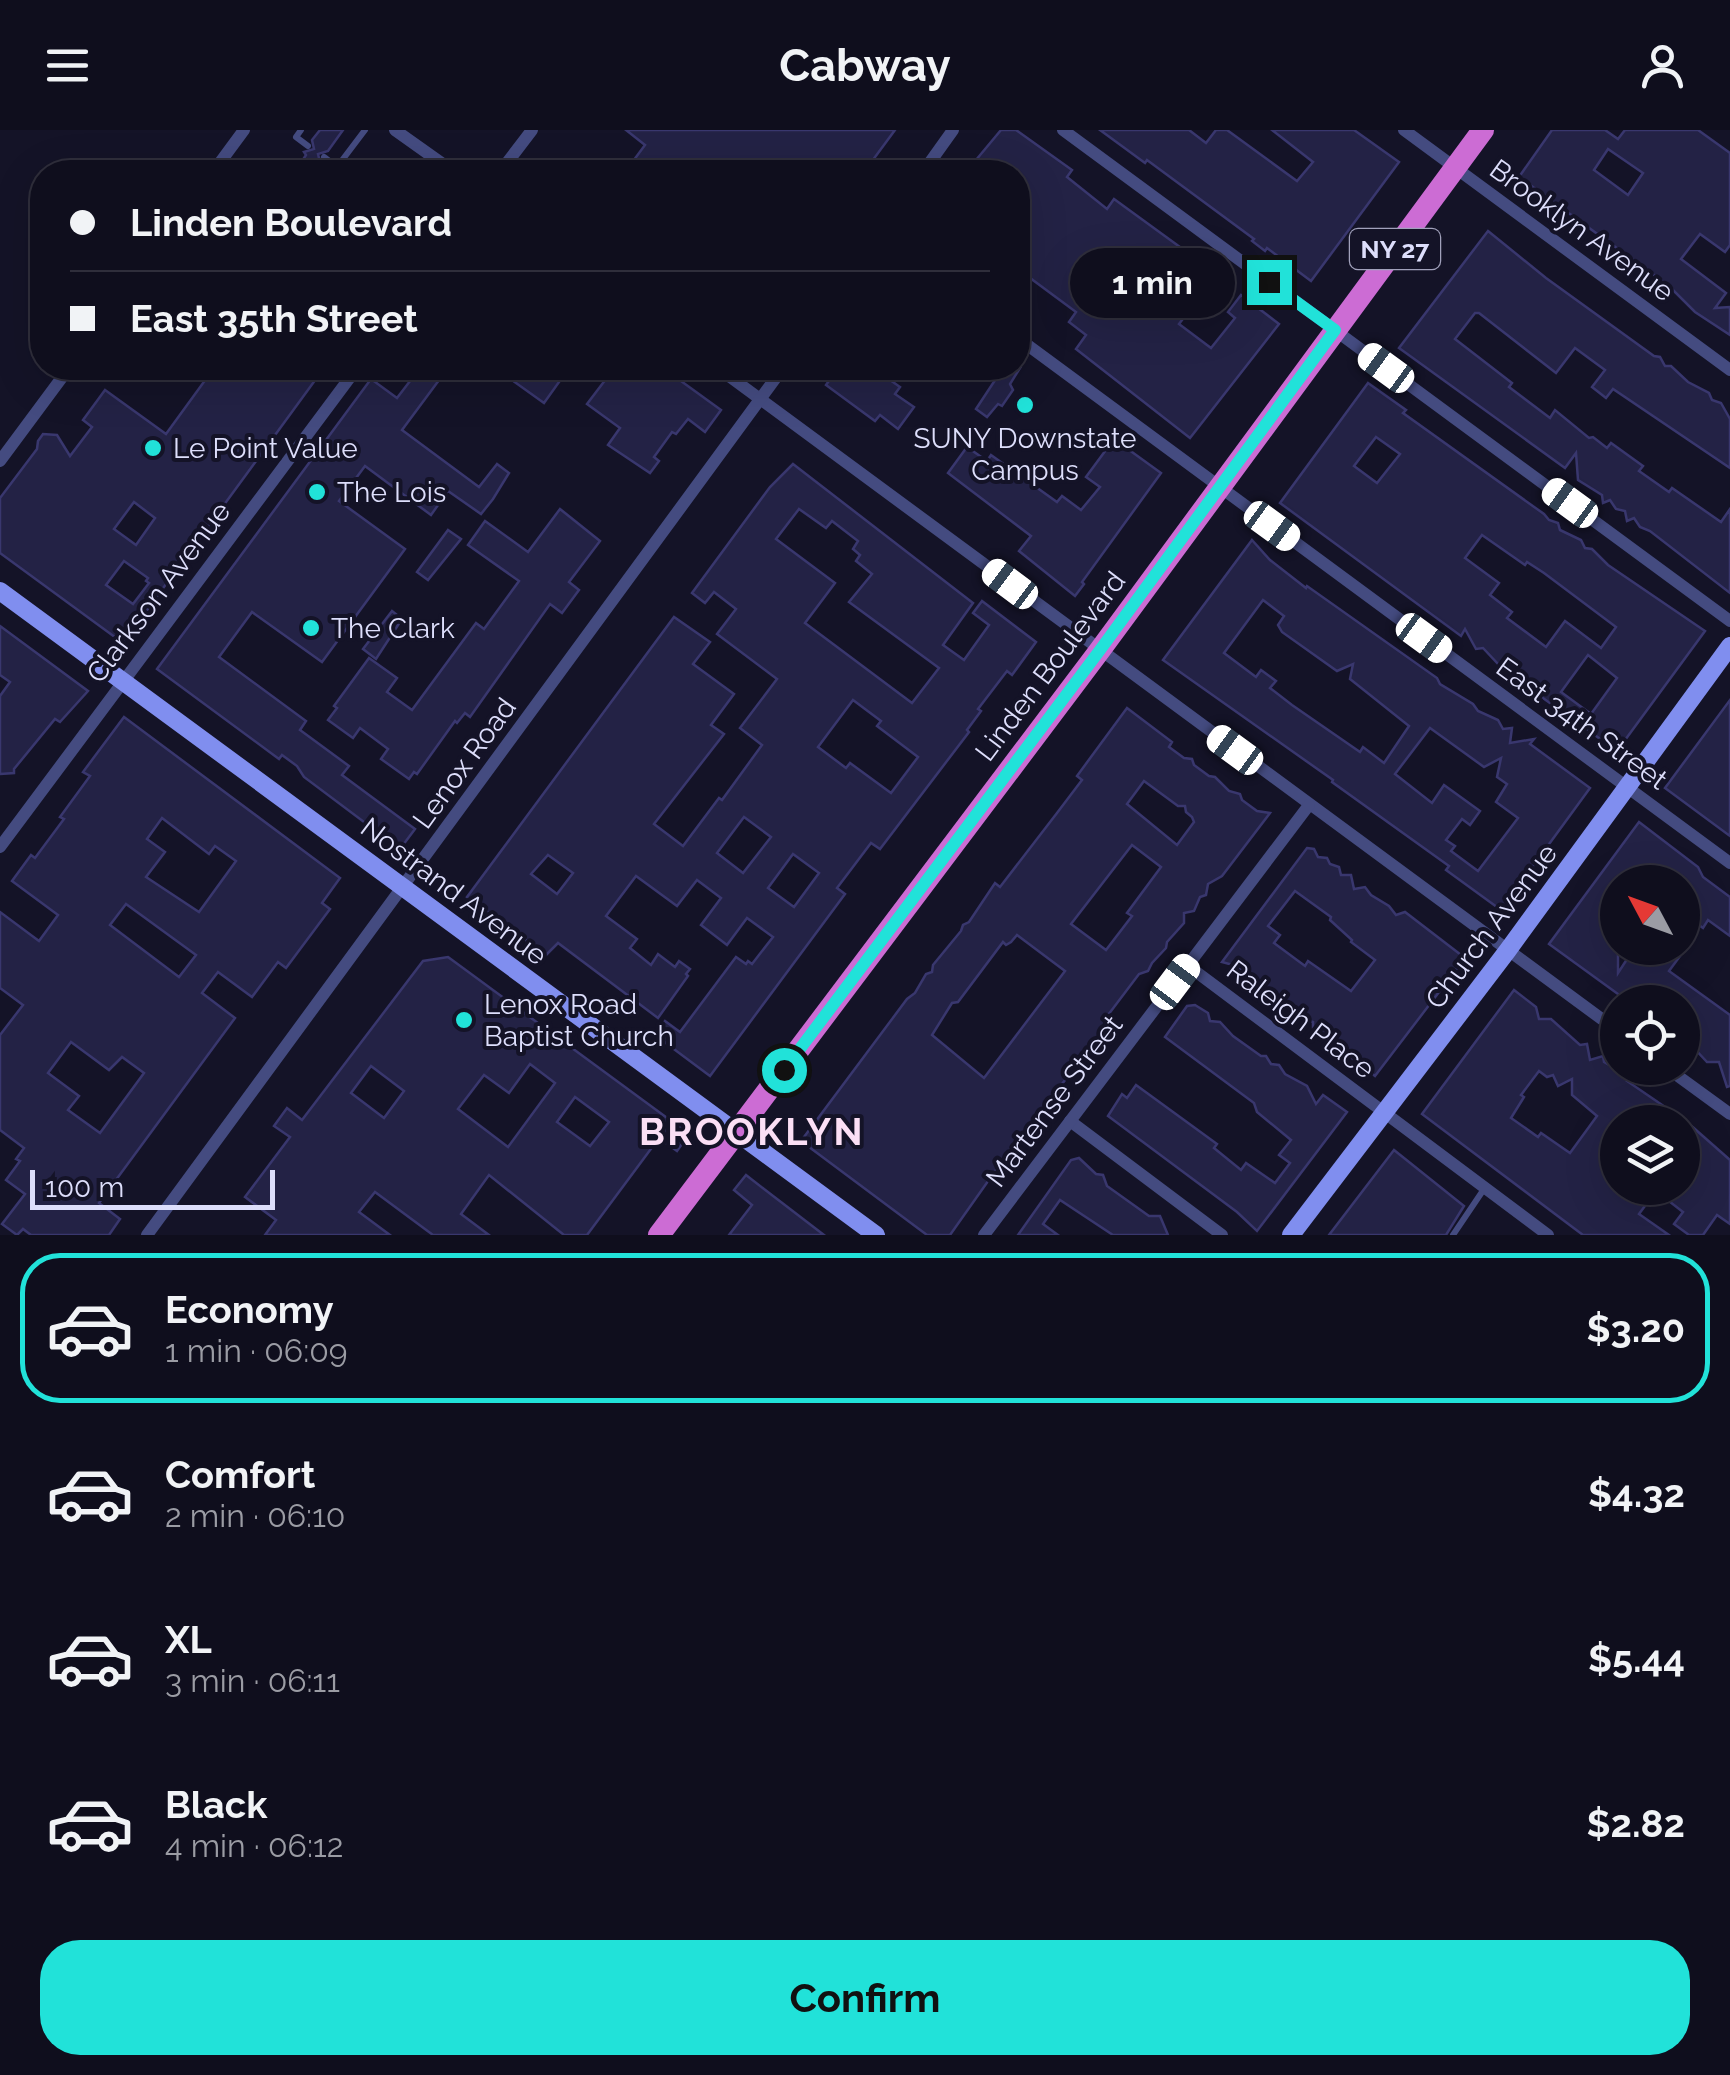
<!DOCTYPE html>
<meta charset="utf-8">
<style>
body{margin:0;font-family:Raleway,sans-serif;background:#1d1c2a;color:#f1f3f6;height:100vh;display:flex;flex-direction:column;font-size:38px;white-space:nowrap}
*{box-sizing:border-box;margin:0}
p{font-size:32px;color:#9b9ca4}
.icon{flex:none;width:55px;height:55px;fill:none;stroke:currentColor;stroke-width:2;stroke-linecap:round;stroke-linejoin:round}
.map{position:relative;height:1105px;overflow:hidden}
.sheet{display:flex;flex-direction:column;background:#0f0e1d;flex:1}
.sheet>*{flex:none}
.top-card{position:absolute;left:30px;top:30px;width:1000px;height:220px;border-radius:40px;box-shadow:0 10px 40px #0002,0 0 0 2px #2f2e3b;display:grid;align-content:center;height:220px;padding:0 40px;background:#0f0e1d}
.needle{width:65px;rotate:311deg}
.buttons{position:absolute;left:1600px;top:735px;display:grid;gap:20px}
.buttons a{display:grid;place-items:center;width:100px;height:100px;border-radius:50%;background:#0f0e1d;box-shadow:0 10px 40px #0002,0 0 0 2px #2f2e3b;font-size:50px}
.scale{position:absolute;left:30px;bottom:25px;width:245px;box-sizing:border-box;padding-left:10px;border:5px solid #dddefb;border-top:0;font-size:28px;line-height:35px;white-space:nowrap;color:#dddefb;-webkit-text-stroke:8px #141327;paint-order:stroke}
.end{position:absolute;width:45px;height:45px;margin:-22px;border:12px solid #21e2d9;background:#111;box-shadow:0 0 0 5px #111}
.from{border-radius:50%}
.bubble{position:absolute;height:70px;border-radius:35px;background:#0f0e1d;box-shadow:0 10px 40px #0002,0 0 0 2px #2f2e3b;font-size:32px;font-weight:700;line-height:70px;text-align:center}
.car{position:absolute;width:30px;height:60px;margin:-30px -15px;border-radius:12px;box-shadow:0 0 8px 2px #0007;background:linear-gradient(#fff 24%,#345 0 40%,#fff 0 76%,#345 0 86%,#fff 0)}
.top-card b{display:flex;align-items:center;gap:35px;height:95px;font-size:38px}
.top-card b+b{border-top:2px solid #2f2e3b}
.top-card i{width:25px;height:25px;background:#f1f3f6}
ul{padding:18px 0 0;list-style:none}
li{display:flex;align-items:center;gap:30px;height:150px;margin:0 20px 15px;padding:0 20px;border:5px solid transparent;border-radius:40px}
li div{flex:1}
li b{display:block;font-size:38px}
li em{font-style:normal;font-weight:700}
li.current{border-color:#21e2d9}
li>.icon{width:90px;height:90px;stroke-width:1.5}
.action{display:flex;gap:20px;margin-top:auto;padding:20px 40px}
.action a{flex:1;height:115px;border-radius:40px;background:#21e2d9;color:#111;font-size:40px;font-weight:700;line-height:115px;text-align:center}
header{display:flex;justify-content:space-between;align-items:center;height:130px;padding:0 40px;background:#0f0e1d;font-size:45px;font-weight:700}
.map>svg:first-child{display:block}
.building{fill:#232245;stroke:#39376e;stroke-width:2.5;fill-rule:evenodd}
.lines{fill:none;stroke-linecap:round;stroke-linejoin:round}
.service{stroke:#444b80;stroke-width:6}
.minor{stroke:#444b80;stroke-width:12}
.secondary{stroke:#808eef;stroke-width:18}
.trunk{stroke:#cc6cd4;stroke-width:22}
.route{stroke:#21e2d9;stroke-width:12}
.poi-dot{fill:#21e2d9;stroke:#141327;stroke-width:4}
.labels{text-anchor:middle;stroke-width:8;stroke-linejoin:round;paint-order:stroke}
.shield{fill:#141327;stroke:#a1a1bb;stroke-width:2.5}
.shield-label{font-size:25px;font-weight:bold;fill:#dddefb}
.street-label{font-size:28px;fill:#dddefb;stroke:#141327}
.poi-label{font-size:28px;fill:#dddefb;stroke:#141327;text-anchor:start}
.district-label{font-size:38px;font-weight:bold;letter-spacing:2.5px;fill:#fbdff5;stroke:#141327}
</style>
<header><svg class="icon" aria-label="menu" viewBox="0 0 24 24"><path d="M4 6h16M4 12h16M4 18h16"/></svg>Cabway<svg class="icon" aria-label="person" viewBox="0 0 24 24"><circle cx="12" cy="8" r="4"/><path d="M4 21q1-7 8-7t8 7"/></svg></header>
<div class="map">
<svg width="1730" height="1105" viewBox="0 0 1730 1105">
<rect width="100%" height="100%" fill="#141327"/>
<g class="building">
<path d="M 320,0 L 343,0 L 328,21 L 318,24 L 320,32 L 312,42 L 295,42 L 306,25 L 304,22 L 314,19 L 312,10 Z"/>
<path d="M 626,0 L 895,0 L 864,42 L 625,42 L 645,15 Z"/>
<path d="M 1001,0 L 1016,0 L 1072,40 L 1067,47 L 1107,79 L 1114,69 L 1217,144 L 1179,194 L 1211,218 L 1235,188 L 1228,182 L 1241,165 L 1279,194 L 1190,308 L 1076,219 L 1086,205 L 1069,192 L 1076,182 L 1018,139 L 1018,42 L 966,42 Z"/>
<path d="M 1100,0 L 1189,0 L 1206,13 L 1216,0 L 1227,0 L 1297,51 L 1313,32 L 1272,0 L 1354,0 L 1399,32 L 1311,151 L 1267,118 L 1265,121 L 1252,111 L 1254,109 L 1147,30 L 1145,33 Z"/>
<path d="M 1552,0 L 1605,0 L 1618,9 L 1625,0 L 1698,0 L 1730,23 L 1730,115 L 1725,122 L 1700,104 L 1681,129 L 1726,163 L 1715,178 L 1730,177 L 1730,205 L 1695,182 L 1669,156 L 1519,47 ZM 1608,19 L 1643,43 L 1628,65 L 1594,40 Z"/>
<path d="M 1488,101 L 1546,148 L 1654,226 L 1660,227 L 1665,236 L 1671,236 L 1688,252 L 1709,263 L 1712,270 L 1721,273 L 1730,289 L 1730,338 L 1613,259 L 1606,268 L 1592,257 L 1605,240 L 1575,218 L 1556,243 L 1479,183 L 1475,183 L 1455,209 L 1512,253 L 1509,257 L 1550,288 L 1555,280 L 1589,308 L 1593,307 L 1607,318 L 1611,313 L 1643,336 L 1639,341 L 1669,362 L 1672,358 L 1721,392 L 1730,379 L 1730,463 L 1650,401 L 1640,397 L 1634,388 L 1627,391 L 1625,381 L 1616,379 L 1610,370 L 1603,373 L 1602,365 L 1578,350 L 1576,323 L 1565,338 L 1399,218 Z"/>
<path d="M 214,238 L 324,238 L 123,513 L 0,423 L 0,368 L 37,319 L 38,311 L 43,304 L 57,305 L 70,326 L 92,297 L 83,290 L 105,260 L 166,304 ZM 134,372 L 155,388 L 136,415 L 114,399 ZM 124,431 L 148,448 L 146,451 L 149,453 L 133,474 L 106,455 Z"/>
<path d="M 420,238 L 448,238 L 402,300 L 479,357 L 497,334 L 509,343 L 493,369 L 481,384 L 448,361 L 431,385 L 365,336 L 339,371 L 405,419 L 322,532 L 252,482 L 219,527 L 306,591 L 300,600 L 349,636 L 342,645 L 415,699 L 400,719 L 304,647 L 297,636 L 282,625 L 279,629 L 157,539 L 371,249 L 397,268 Z"/>
<path d="M 495,238 L 569,238 L 544,273 Z"/>
<path d="M 590,238 L 663,238 L 721,280 L 705,302 L 688,289 L 676,304 L 672,302 L 654,327 L 659,331 L 650,343 L 608,315 L 620,298 L 587,274 L 606,249 Z"/>
<path d="M 838,238 L 873,238 L 900,257 L 895,264 L 914,277 L 898,299 L 880,285 L 875,291 L 826,255 Z"/>
<path d="M 1003,238 L 1020,238 L 1010,254 L 1013,260 L 1002,276 L 998,274 L 987,287 L 976,279 Z"/>
<path d="M 1368,253 L 1406,280 L 1403,283 L 1544,384 L 1549,390 L 1558,393 L 1560,400 L 1581,410 L 1585,418 L 1592,419 L 1608,435 L 1705,501 L 1617,621 L 1522,553 L 1524,551 L 1511,544 L 1508,537 L 1500,536 L 1483,518 L 1476,519 L 1465,499 L 1461,506 L 1280,373 ZM 1376,307 L 1400,324 L 1377,353 L 1354,336 ZM 1482,405 L 1525,435 L 1527,432 L 1544,443 L 1616,497 L 1601,518 L 1565,491 L 1546,517 L 1507,488 L 1512,482 L 1490,465 L 1499,453 L 1465,428 ZM 1588,525 L 1617,548 L 1591,584 L 1561,562 Z"/>
<path d="M 1114,309 L 1161,343 L 1082,452 L 1084,454 L 1075,466 L 1019,421 L 1031,406 L 948,343 L 967,317 L 987,331 L 991,325 L 1057,372 L 1062,366 L 1081,380 L 1100,357 L 1086,347 Z"/>
<path d="M 793,334 L 973,473 L 943,515 L 964,530 L 989,495 L 973,483 L 982,471 L 1036,512 L 1012,545 L 1007,541 L 978,579 L 981,581 L 967,600 L 969,602 L 880,719 L 871,713 L 837,758 L 845,764 L 710,946 L 655,905 L 665,891 L 680,902 L 736,827 L 746,834 L 748,831 L 752,834 L 773,807 L 747,788 L 727,815 L 701,795 L 721,768 L 697,750 L 677,776 L 636,746 L 606,786 L 637,809 L 630,818 L 651,835 L 658,824 L 675,837 L 679,831 L 690,839 L 686,844 L 688,846 L 658,888 L 558,813 L 546,825 L 467,767 L 674,487 L 710,512 L 693,534 L 734,564 L 711,595 L 724,604 L 654,694 L 683,716 L 719,668 L 722,670 L 762,615 L 740,598 L 777,549 L 717,504 L 736,479 L 714,462 L 705,473 L 692,463 L 770,357 ZM 799,379 L 826,398 L 832,391 L 858,411 L 853,419 L 860,425 L 856,431 L 872,444 L 849,472 L 939,538 L 912,573 L 805,493 L 835,453 L 776,409 ZM 853,570 L 881,591 L 877,596 L 918,627 L 891,663 L 850,633 L 846,638 L 818,617 ZM 744,687 L 771,707 L 743,743 L 717,723 ZM 793,724 L 819,743 L 794,777 L 768,758 ZM 548,725 L 573,743 L 557,764 L 531,744 Z"/>
<path d="M 560,379 L 600,411 L 569,452 L 579,460 L 562,483 L 550,474 L 470,587 L 465,583 L 457,593 L 455,591 L 417,644 L 414,642 L 409,649 L 381,629 L 388,619 L 360,598 L 353,608 L 328,590 L 337,578 L 334,576 L 369,528 L 397,548 L 387,562 L 412,580 L 476,493 L 484,499 L 519,451 L 468,415 L 485,391 L 528,422 Z"/>
<path d="M 448,400 L 461,409 L 428,450 L 417,442 Z"/>
<path d="M 1252,410 L 1270,430 L 1306,458 L 1307,456 L 1437,548 L 1440,554 L 1473,574 L 1478,581 L 1498,590 L 1503,599 L 1512,598 L 1510,613 L 1534,609 L 1530,614 L 1590,658 L 1501,780 L 1446,740 L 1449,736 L 1332,652 L 1333,650 L 1163,530 ZM 1263,470 L 1284,486 L 1278,495 L 1282,502 L 1337,541 L 1353,534 L 1350,549 L 1409,596 L 1384,633 L 1363,617 L 1360,622 L 1292,575 L 1270,558 L 1276,551 L 1261,540 L 1256,547 L 1224,523 ZM 1430,598 L 1484,637 L 1501,628 L 1497,647 L 1507,654 L 1496,672 L 1518,688 L 1478,741 L 1451,721 L 1455,716 L 1446,710 L 1462,689 L 1470,695 L 1480,681 L 1444,655 L 1432,673 L 1395,644 Z"/>
<path d="M 392,481 L 402,489 L 376,529 L 363,519 Z"/>
<path d="M 0,496 L 88,561 L 60,592 L 55,589 L 14,639 L 14,643 L 0,644 L 0,566 L 10,552 L 0,545 Z"/>
<path d="M 1730,570 L 1730,706 L 1665,658 Z"/>
<path d="M 1127,578 L 1172,612 L 1169,617 L 1184,628 L 1192,629 L 1194,635 L 1209,646 L 1215,647 L 1229,661 L 1240,664 L 1242,670 L 1257,681 L 1270,683 L 1222,746 L 1208,754 L 1206,765 L 1200,767 L 1194,781 L 1184,783 L 1184,793 L 1167,812 L 1166,818 L 1152,833 L 1148,841 L 1139,844 L 1105,889 L 1110,893 L 1010,1020 L 950,1105 L 927,1105 L 801,1011 L 907,869 L 915,863 L 926,844 L 932,842 L 933,835 L 961,801 L 963,795 L 969,792 L 995,753 L 1000,757 L 1057,683 L 1082,650 L 1077,646 ZM 1144,651 L 1178,676 L 1185,676 L 1186,682 L 1192,687 L 1194,692 L 1177,715 L 1127,674 ZM 1132,715 L 1161,737 L 1127,783 L 1132,786 L 1106,820 L 1071,794 ZM 1017,805 L 1065,841 L 984,948 L 932,905 L 952,873 L 958,872 L 1003,812 L 1006,815 L 1011,812 Z"/>
<path d="M 124,587 L 340,748 L 322,773 L 330,779 L 286,838 L 278,832 L 252,867 L 218,842 L 202,863 L 235,888 L 99,1073 L 120,1089 L 109,1105 L 31,1105 L 23,1099 L 17,1105 L 2,1094 L 25,1064 L 6,1050 L 20,1031 L 16,1029 L 24,1018 L 0,1000 L 0,905 L 23,875 L 0,858 L 0,782 L 39,811 L 58,785 L 12,751 L 31,725 L 35,728 L 64,689 L 60,687 L 90,646 L 83,642 ZM 162,688 L 209,724 L 215,716 L 236,731 L 199,782 L 146,747 L 165,722 L 147,709 ZM 126,774 L 196,825 L 179,847 L 110,795 ZM 71,912 L 109,940 L 122,927 L 144,943 L 100,1003 L 68,980 L 79,966 L 48,943 Z"/>
<path d="M 1639,692 L 1698,737 L 1703,747 L 1730,767 L 1730,806 L 1708,790 L 1703,798 L 1682,783 L 1682,752 L 1618,752 L 1618,843 L 1633,820 L 1650,832 L 1660,818 L 1669,818 L 1680,826 L 1669,841 L 1730,885 L 1730,956 L 1727,957 L 1719,932 L 1707,932 L 1693,917 L 1682,913 L 1682,872 L 1629,872 L 1549,814 Z"/>
<path d="M 1307,718 L 1314,719 L 1318,727 L 1327,728 L 1330,734 L 1339,737 L 1341,745 L 1351,745 L 1354,759 L 1365,757 L 1371,765 L 1389,776 L 1396,785 L 1405,782 L 1465,828 L 1375,946 L 1313,898 L 1313,892 L 1303,889 L 1293,878 L 1286,877 L 1284,870 L 1275,868 L 1271,861 L 1263,860 L 1259,852 L 1251,851 L 1237,836 L 1222,832 ZM 1295,761 L 1331,787 L 1330,790 L 1352,810 L 1351,812 L 1375,830 L 1351,861 L 1308,831 L 1305,836 L 1274,813 L 1280,805 L 1268,796 Z"/>
<path d="M 448,827 L 689,1004 L 677,1021 L 659,1008 L 587,1105 L 564,1105 L 489,1045 L 461,1084 L 489,1105 L 433,1105 L 375,1062 L 359,1082 L 390,1105 L 265,1105 L 276,1090 L 245,1067 L 290,1007 L 274,996 L 287,978 L 302,990 L 423,831 ZM 530,934 L 555,953 L 508,1017 L 458,979 L 484,945 L 509,963 ZM 371,936 L 404,961 L 384,988 L 351,963 ZM 575,967 L 609,992 L 590,1016 L 557,992 Z"/>
<path d="M 1514,860 L 1536,877 L 1539,889 L 1551,889 L 1580,915 L 1587,914 L 1590,930 L 1603,926 L 1604,932 L 1630,947 L 1627,951 L 1687,992 L 1730,1030 L 1730,1094 L 1717,1085 L 1703,1105 L 1689,1105 L 1674,1094 L 1683,1082 L 1656,1061 L 1639,1084 L 1669,1105 L 1583,1105 L 1422,984 ZM 1539,941 L 1547,947 L 1553,945 L 1558,956 L 1572,949 L 1572,965 L 1597,986 L 1570,1023 L 1541,1003 L 1538,1007 L 1511,988 L 1524,967 L 1521,965 ZM 1618,992 L 1682,992 L 1682,1058 L 1618,1058 Z"/>
<path d="M 1195,875 L 1208,883 L 1210,891 L 1220,892 L 1233,906 L 1261,926 L 1266,926 L 1271,934 L 1279,935 L 1285,944 L 1307,956 L 1316,974 L 1323,965 L 1347,982 L 1257,1101 L 1237,1082 L 1108,986 L 1122,964 L 1127,968 L 1136,955 L 1217,1014 L 1214,1018 L 1241,1040 L 1246,1033 L 1275,1053 L 1290,1033 L 1279,1025 L 1291,1010 L 1257,982 L 1254,973 L 1165,907 L 1187,876 Z"/>
<path d="M 1394,1020 L 1464,1076 L 1446,1105 L 1329,1105 Z"/>
<path d="M 1079,1028 L 1096,1044 L 1103,1045 L 1107,1056 L 1149,1086 L 1160,1086 L 1168,1105 L 1113,1105 L 1060,1070 L 1043,1094 L 1058,1105 L 1018,1105 L 1071,1030 Z"/>
<path d="M 746,1045 L 764,1059 L 824,1105 L 729,1105 L 752,1075 L 734,1060 Z"/>
</g>
<g class="lines">
<g class="service">
<path d="M 301,0 L 296,7 L 308,16"/>
<path d="M 324,27 L 337,37 L 365,0"/>
<path d="M 1453,1105 L 1484,1059"/>
</g>
<g class="minor">
<path d="M 395,0 L 454,42"/>
<path d="M 1063,0 L 1730,491"/>
<path d="M 1404,0 L 1730,240"/>
<path d="M 213,42 L 244,0"/>
<path d="M 500,42 L 532,0"/>
<path d="M 923,42 L 953,0"/>
<path d="M 1018,208 L 1730,733"/>
<path d="M 718,238 L 1618,901"/>
<path d="M 0,331 L 69,238"/>
<path d="M 0,717 L 357,238"/>
<path d="M 1187,835 L 1548,1105"/>
<path d="M 1667,938 L 1730,984"/>
<path d="M 1070,991 L 1222,1105"/>
<path d="M 147,1105 L 783,238"/>
<path d="M 984,1105 L 1309,675"/>
</g>
<g class="secondary">
<path d="M 0,461 L 876,1105"/>
<path d="M 1291,1105 L 1508,820 L 1730,516"/>
</g>
<path class="trunk" d="M 659,1105 L 1100,520 L 1483,0"/>
</g>
<g class="lines">
<path class="route" d="M 784,940 L 1100,520 L 1335,200 L 1269,152"/>
</g>
<g class="poi-dot">
<circle cx="1025" cy="275" r="10"/>
<circle cx="153" cy="318" r="10"/>
<circle cx="317" cy="362" r="10"/>
<circle cx="311" cy="498" r="10"/>
<circle cx="464" cy="890" r="10"/>
</g>
<g class="labels">
<rect class="shield" x="1350" y="99" width="90" height="40" rx="8"/>
<g class="shield-label">
<text x="1395" y="128">NY 27</text>
</g>
<g class="street-label">
<text transform="translate(1582 100) rotate(36)" y="10">Brooklyn Avenue</text>
<text transform="translate(158 462) rotate(-53)" y="10">Clarkson Avenue</text>
<text transform="translate(1050 536) rotate(-53)" y="10">Linden Boulevard</text>
<text transform="translate(1582 593) rotate(36)" y="10">East 34th Street</text>
<text transform="translate(464 633) rotate(-54)" y="10">Lenox Road</text>
<text transform="translate(454 761) rotate(37)" y="10">Nostrand Avenue</text>
<text transform="translate(1491 796) rotate(-53)" y="10">Church Avenue</text>
<text transform="translate(1301 889) rotate(37)" y="10">Raleigh Place</text>
<text transform="translate(1054 971) rotate(-53)" y="10">Martense Street</text>
</g>
<g class="poi-label">
<text x="1025" y="318" text-anchor="middle">SUNY Downstate<tspan x="1025" dy="32">Campus</tspan></text>
<text x="173" y="328">Le Point Value</text>
<text x="337" y="372">The Lois</text>
<text x="331" y="508">The Clark</text>
<text x="484" y="884">Lenox Road<tspan x="484" dy="32">Baptist Church</tspan></text>
</g>
<g class="district-label">
<text x="752" y="1015">BROOKLYN</text>
</g>
</g>
</svg>
<div class="buttons">
<a><svg class="needle" viewBox="-14 -14 28 28"><path d="M0-13l5 13h-10z" fill="#e53935"/><path d="M0 13l5-13h-10z" fill="#9b9ca4"/></svg></a>
<a><svg class="icon" aria-label="locate" viewBox="0 0 24 24"><circle cx="12" cy="12" r="6"/><path d="M12 2v4M12 18v4M2 12h4M18 12h4"/></svg></a>
<a><svg class="icon" aria-label="layers" viewBox="0 0 24 24"><path d="M12 4l9 5-9 5-9-5zM3 14l9 5 9-5"/></svg></a>
</div>
<div class="scale">100 m</div>
<i class="end from" style="left:784px;top:940px"></i>
<i class="end" style="left:1269px;top:152px"></i>
<div class="bubble" style="left:1070px;top:118px;width:165px">1 min</div>
<i class="car" style="left:1386px;top:238px;rotate:306deg"></i>
<i class="car" style="left:1570px;top:373px;rotate:306deg"></i>
<i class="car" style="left:1272px;top:396px;rotate:126deg"></i>
<i class="car" style="left:1010px;top:454px;rotate:307deg"></i>
<i class="car" style="left:1424px;top:508px;rotate:126deg"></i>
<i class="car" style="left:1235px;top:620px;rotate:306deg"></i>
<i class="car" style="left:1175px;top:852px;rotate:37deg"></i>
<div class="top-card">
<b><i class="from"></i>Linden Boulevard</b>
<b><i></i>East 35th Street</b>
</div>
</div>
<section class="sheet">
<ul>
<li class="current"><svg class="icon" aria-label="car" viewBox="0 0 24 24"><path d="M5 17H2v-5l4-1 3-4h7l3 4 3 1v5h-3M9 17h6M6 11h13"/><circle cx="7" cy="17" r="2"/><circle cx="17" cy="17" r="2"/></svg><div><b>Economy</b><p>1 min · 06:09</p></div><em>$3.20</em></li>
<li><svg class="icon" aria-label="car" viewBox="0 0 24 24"><path d="M5 17H2v-5l4-1 3-4h7l3 4 3 1v5h-3M9 17h6M6 11h13"/><circle cx="7" cy="17" r="2"/><circle cx="17" cy="17" r="2"/></svg><div><b>Comfort</b><p>2 min · 06:10</p></div><em>$4.32</em></li>
<li><svg class="icon" aria-label="car" viewBox="0 0 24 24"><path d="M5 17H2v-5l4-1 3-4h7l3 4 3 1v5h-3M9 17h6M6 11h13"/><circle cx="7" cy="17" r="2"/><circle cx="17" cy="17" r="2"/></svg><div><b>XL</b><p>3 min · 06:11</p></div><em>$5.44</em></li>
<li><svg class="icon" aria-label="car" viewBox="0 0 24 24"><path d="M5 17H2v-5l4-1 3-4h7l3 4 3 1v5h-3M9 17h6M6 11h13"/><circle cx="7" cy="17" r="2"/><circle cx="17" cy="17" r="2"/></svg><div><b>Black</b><p>4 min · 06:12</p></div><em>$2.82</em></li>
</ul>
<div class="action"><a>Confirm</a></div>
</section>
